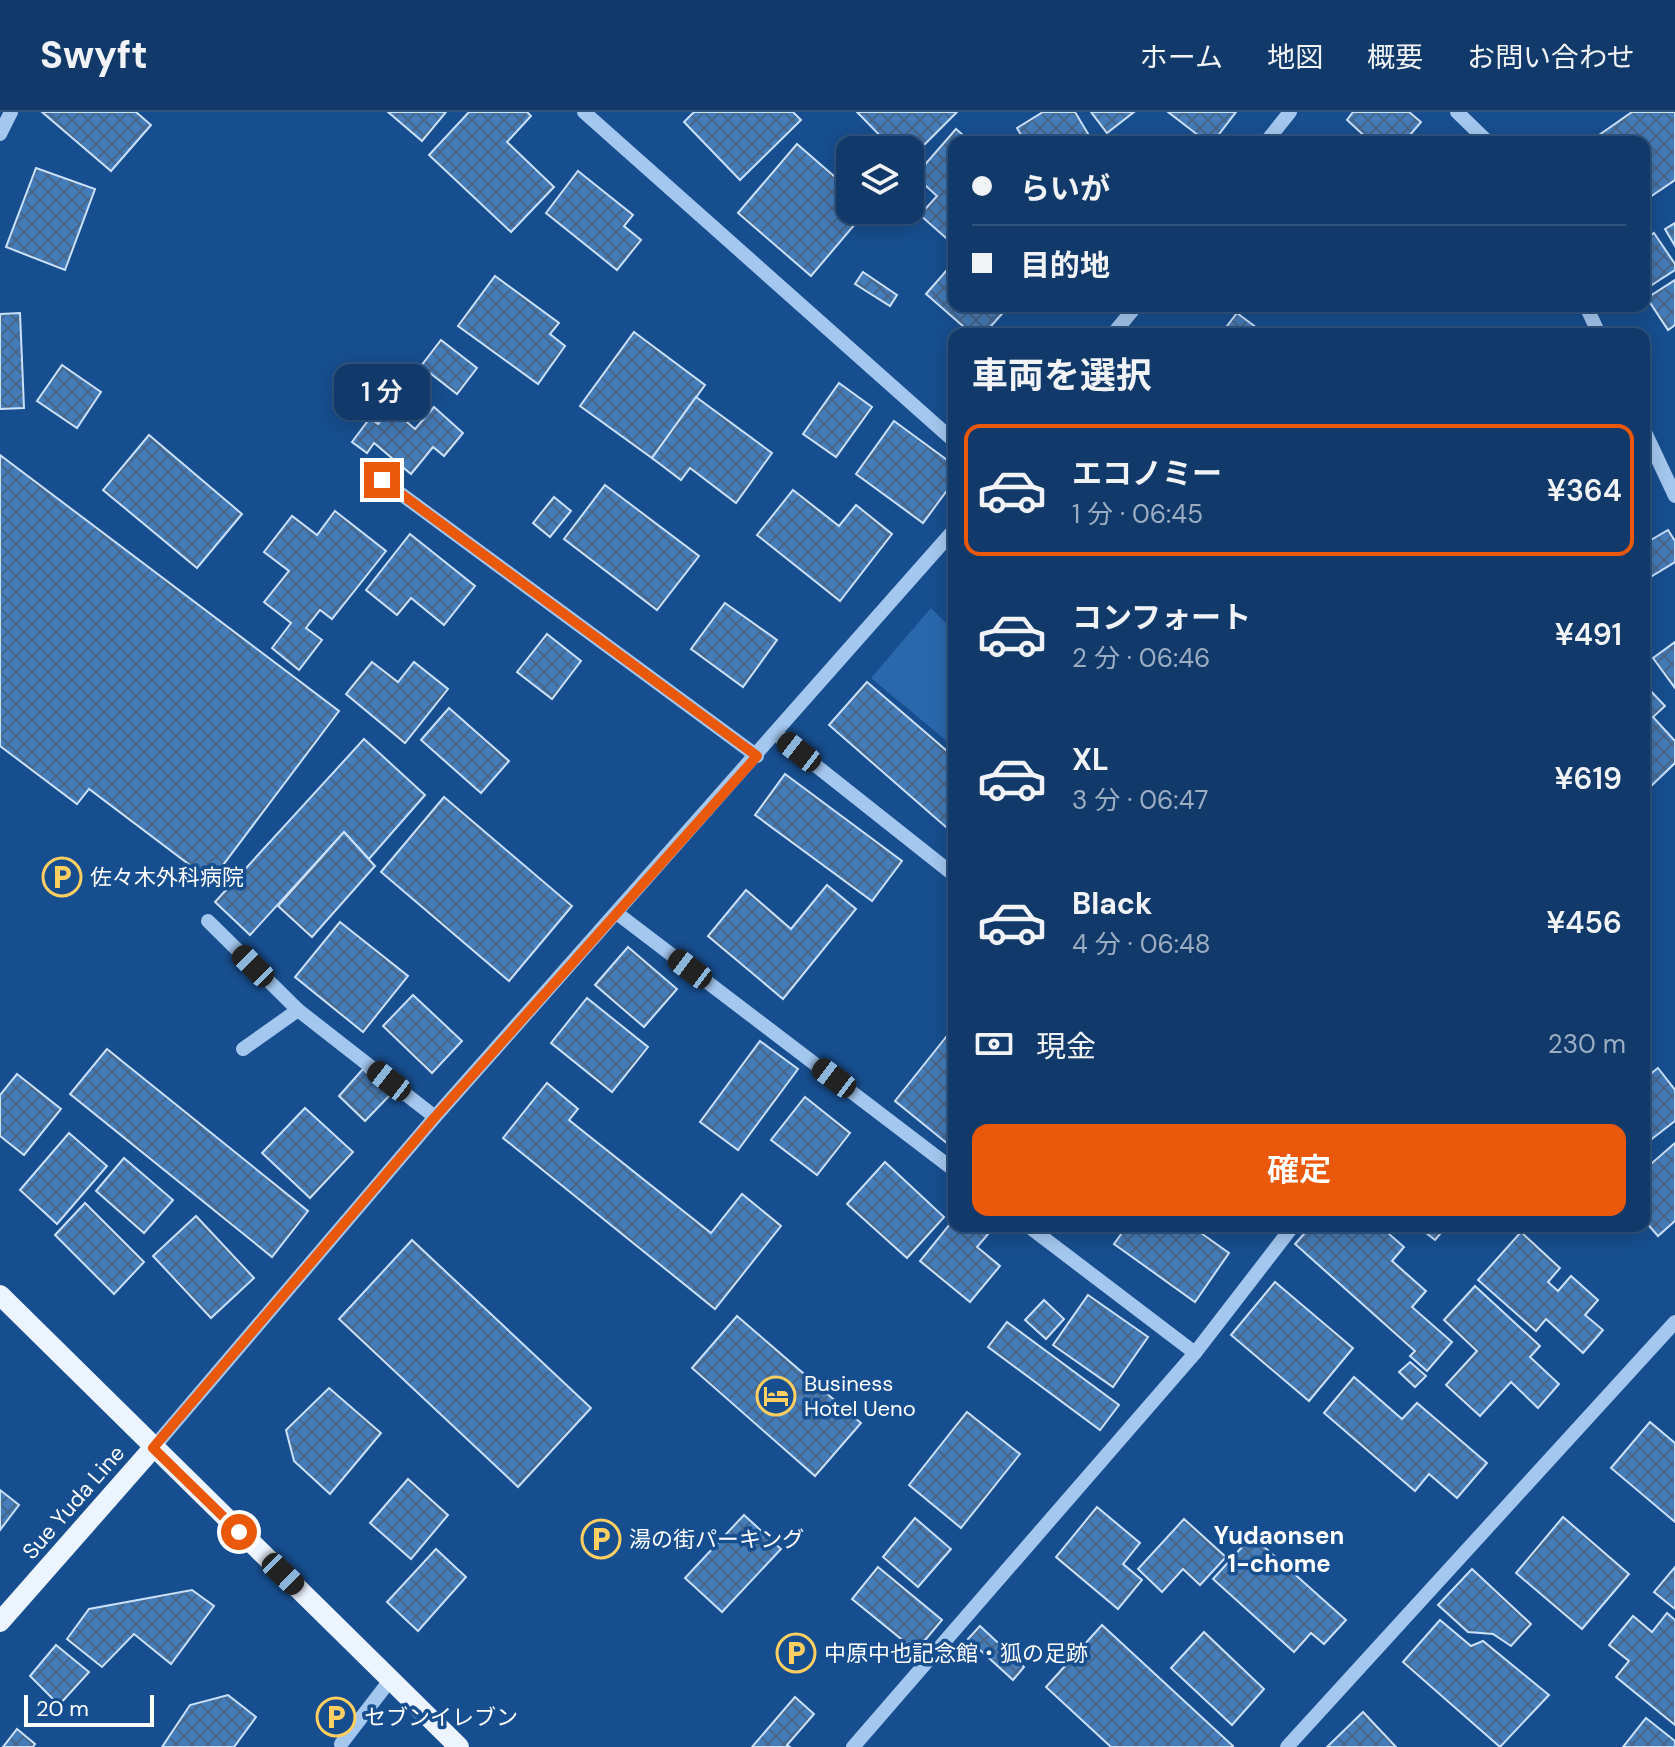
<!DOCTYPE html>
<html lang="ja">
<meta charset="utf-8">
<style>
body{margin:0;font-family:"DM Sans","Noto Sans JP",sans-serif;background:#1e4573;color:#f1f3f6;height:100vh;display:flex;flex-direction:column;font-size:30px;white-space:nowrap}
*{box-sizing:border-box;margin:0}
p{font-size:26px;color:#9cadc1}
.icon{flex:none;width:44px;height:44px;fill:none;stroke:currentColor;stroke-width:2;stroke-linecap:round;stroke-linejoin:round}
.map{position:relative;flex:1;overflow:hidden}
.drawer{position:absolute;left:948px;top:216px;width:702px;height:904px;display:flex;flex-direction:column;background:#113a6b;border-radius:16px;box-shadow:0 4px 20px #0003,0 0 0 2px #30547e}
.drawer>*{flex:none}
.hud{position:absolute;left:948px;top:24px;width:702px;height:176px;border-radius:16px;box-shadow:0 4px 20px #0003,0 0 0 2px #30547e;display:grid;align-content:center;height:176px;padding:0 24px;background:#113a6b}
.buttons{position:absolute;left:836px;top:24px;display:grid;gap:16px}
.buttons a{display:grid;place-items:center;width:88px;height:88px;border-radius:16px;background:#113a6b;box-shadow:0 4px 20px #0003,0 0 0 2px #30547e;font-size:40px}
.scale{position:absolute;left:24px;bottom:20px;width:130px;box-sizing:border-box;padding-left:8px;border:4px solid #fff;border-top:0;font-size:22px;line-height:28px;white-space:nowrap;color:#fff;-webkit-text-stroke:6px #174e8f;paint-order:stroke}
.end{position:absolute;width:36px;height:36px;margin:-18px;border:10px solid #ea580c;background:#fff;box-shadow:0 0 0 4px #fff}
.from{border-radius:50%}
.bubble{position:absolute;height:56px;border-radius:16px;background:#113a6b;box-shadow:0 4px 20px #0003,0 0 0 2px #30547e;font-size:26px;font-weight:600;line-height:56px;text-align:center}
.car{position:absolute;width:24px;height:48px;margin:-24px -12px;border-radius:10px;box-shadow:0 0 6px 2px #0007;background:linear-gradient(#222 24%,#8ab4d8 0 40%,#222 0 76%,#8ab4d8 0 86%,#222 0)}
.hud b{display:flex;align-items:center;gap:28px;height:76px;font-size:30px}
.hud b+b{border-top:2px solid #30547e}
.hud i{width:20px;height:20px;background:#f1f3f6}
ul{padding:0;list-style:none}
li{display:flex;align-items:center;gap:24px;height:132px;margin:0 16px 12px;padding:0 8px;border:4px solid transparent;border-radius:16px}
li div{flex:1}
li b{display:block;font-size:30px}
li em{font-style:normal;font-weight:600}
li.selected{border-color:#ea580c}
li>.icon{width:72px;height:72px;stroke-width:1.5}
h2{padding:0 24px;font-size:36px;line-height:96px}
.pay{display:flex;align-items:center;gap:20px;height:88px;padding:0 24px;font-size:30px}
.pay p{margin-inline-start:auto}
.button{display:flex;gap:16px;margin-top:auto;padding:16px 24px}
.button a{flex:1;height:92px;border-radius:16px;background:#ea580c;color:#fff;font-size:32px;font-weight:600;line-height:92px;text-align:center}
header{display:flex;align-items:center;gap:48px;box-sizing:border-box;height:112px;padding:0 40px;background:#113a6b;border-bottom:2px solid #30547e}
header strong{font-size:38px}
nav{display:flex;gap:44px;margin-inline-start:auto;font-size:28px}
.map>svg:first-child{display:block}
.grass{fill:#2a68ad}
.building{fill:url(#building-cross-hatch);stroke:#cbe1fb;stroke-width:2}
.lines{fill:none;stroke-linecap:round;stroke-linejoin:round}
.minor{stroke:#a4c7ef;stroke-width:14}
.major{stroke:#ecf4ff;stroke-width:20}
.route{stroke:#ea580c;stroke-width:10}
.labels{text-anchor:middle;stroke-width:7;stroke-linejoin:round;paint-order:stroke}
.poi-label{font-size:22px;fill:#fff;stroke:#174e8f;text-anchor:start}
.street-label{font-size:22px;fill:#fff;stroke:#174e8f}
.neighbourhood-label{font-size:24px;font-weight:bold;fill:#fff;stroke:#174e8f}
</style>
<header>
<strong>Swyft</strong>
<nav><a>ホーム</a><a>地図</a><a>概要</a><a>お問い合わせ</a></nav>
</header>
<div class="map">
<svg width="1675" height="1635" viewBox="0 0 1675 1635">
<defs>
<pattern id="building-cross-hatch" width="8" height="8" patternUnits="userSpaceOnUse" patternTransform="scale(2)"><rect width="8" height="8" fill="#447bb9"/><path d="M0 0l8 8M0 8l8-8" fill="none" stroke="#486688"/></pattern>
</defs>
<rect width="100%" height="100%" fill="#174e8f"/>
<path class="grass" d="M 931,496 L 954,519 L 954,635 L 871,566 Z"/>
<g class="building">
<path d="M 42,0 L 136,0 L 151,13 L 111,59 Z"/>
<path d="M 388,0 L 446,0 L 422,29 Z"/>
<path d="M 469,0 L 527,0 L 531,4 L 507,30 L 554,75 L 511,120 L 429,43 Z"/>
<path d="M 694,0 L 793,0 L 801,8 L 740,68 L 684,10 Z"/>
<path d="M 857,0 L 957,0 L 910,47 L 910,38 L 894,38 Z"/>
<path d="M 1043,0 L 1075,0 L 1093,30 L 1025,30 L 1017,16 Z"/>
<path d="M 1091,0 L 1134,0 L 1107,21 Z"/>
<path d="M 1168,0 L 1236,0 L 1213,30 L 1207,30 Z"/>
<path d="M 1353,0 L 1409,0 L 1421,10 L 1404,30 L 1371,30 L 1347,8 Z"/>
<path d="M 1632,0 L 1675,0 L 1675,68 L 1644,89 L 1644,30 L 1589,30 Z"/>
<path d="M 956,17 L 971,30 L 954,30 L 954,133 L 920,103 L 937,84 L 915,64 Z"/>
<path d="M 797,32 L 850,78 L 850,98 L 867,98 L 811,164 L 738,101 Z"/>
<path d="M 36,56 L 95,77 L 65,158 L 6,135 Z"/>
<path d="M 578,59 L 633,103 L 624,114 L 641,128 L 617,158 L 546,101 Z"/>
<path d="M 1675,111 L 1675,134 L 1665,117 Z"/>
<path d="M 1654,121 L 1675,152 L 1675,158 L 1644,178 L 1644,128 Z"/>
<path d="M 954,150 L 954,194 L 1009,194 L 984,222 L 972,222 L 926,182 Z"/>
<path d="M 863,160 L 897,183 L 890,194 L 855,172 Z"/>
<path d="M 495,164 L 559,211 L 550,222 L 565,234 L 538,272 L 458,214 Z"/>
<path d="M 1675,168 L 1675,213 L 1668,218 L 1647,186 Z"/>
<path d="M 20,201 L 24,296 L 0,297 L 0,202 Z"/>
<path d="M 1237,201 L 1265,222 L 1221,222 Z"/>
<path d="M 634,220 L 705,273 L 652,346 L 580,294 Z"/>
<path d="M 441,228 L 477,256 L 457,282 L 421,254 Z"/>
<path d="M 62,253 L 101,280 L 77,316 L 37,289 Z"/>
<path d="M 401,271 L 417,284 L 400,304 L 415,317 L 434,295 L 463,321 L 444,344 L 433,335 L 411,362 L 374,331 L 367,341 L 352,330 L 370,306 L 378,312 L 391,296 L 385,292 Z"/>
<path d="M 839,271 L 872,295 L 836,345 L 803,322 Z"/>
<path d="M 696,285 L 772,341 L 736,391 L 690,356 L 681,368 L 652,346 Z"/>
<path d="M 894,309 L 954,353 L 954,369 L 923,411 L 856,362 Z"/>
<path d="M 149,323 L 242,402 L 197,456 L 103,378 Z"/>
<path d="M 0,343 L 339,599 L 211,769 L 89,677 L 77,692 L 0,634 Z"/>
<path d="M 605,373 L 699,444 L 657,498 L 564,427 Z"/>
<path d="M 793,378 L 839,414 L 856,393 L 892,422 L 840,489 L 757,423 Z"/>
<path d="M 554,385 L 571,399 L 550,425 L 533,411 Z"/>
<path d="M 335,399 L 386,439 L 332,507 L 320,498 L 306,516 L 322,528 L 299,558 L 272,536 L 291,511 L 264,490 L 289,459 L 264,440 L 292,404 L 317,423 Z"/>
<path d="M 1668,418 L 1675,429 L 1675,450 L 1644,469 L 1644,432 Z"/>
<path d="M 410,422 L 475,474 L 444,513 L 411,486 L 397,503 L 366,478 Z"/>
<path d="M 725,491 L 777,528 L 743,575 L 691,537 Z"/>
<path d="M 547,522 L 581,549 L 552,587 L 517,560 Z"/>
<path d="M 1675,530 L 1675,576 L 1653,546 Z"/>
<path d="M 372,550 L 398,570 L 414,550 L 448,577 L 405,631 L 346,582 Z"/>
<path d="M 867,570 L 954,645 L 954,722 L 829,613 Z"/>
<path d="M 1644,572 L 1665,594 L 1653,605 L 1675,629 L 1675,651 L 1645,680 Z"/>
<path d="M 449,596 L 509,649 L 481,681 L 421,628 Z"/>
<path d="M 364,627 L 425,683 L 369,747 L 344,720 L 250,823 L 215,790 Z"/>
<path d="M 785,662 L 902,749 L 872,789 L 755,703 Z"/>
<path d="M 444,685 L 572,794 L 509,869 L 381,760 Z"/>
<path d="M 344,720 L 375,754 L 312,825 L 278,794 Z"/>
<path d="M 827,773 L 856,797 L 783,887 L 708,824 L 746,778 L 791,817 Z"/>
<path d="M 340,810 L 408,864 L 363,920 L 295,865 Z"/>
<path d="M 628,835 L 677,877 L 644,915 L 595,873 Z"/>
<path d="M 413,883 L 462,929 L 432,961 L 383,914 Z"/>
<path d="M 587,886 L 648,935 L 612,980 L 551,931 Z"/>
<path d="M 954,915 L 954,1037 L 895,989 Z"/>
<path d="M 760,929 L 798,957 L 738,1038 L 700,1010 Z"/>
<path d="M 107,937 L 308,1099 L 272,1145 L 70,982 Z"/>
<path d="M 1658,956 L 1675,978 L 1675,1009 L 1644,1033 L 1644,967 Z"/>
<path d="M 363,957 L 390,983 L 365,1009 L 339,984 Z"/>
<path d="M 17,962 L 61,997 L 24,1043 L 0,1024 L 0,983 Z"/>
<path d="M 547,971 L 578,997 L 569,1008 L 711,1121 L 742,1082 L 781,1114 L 715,1197 L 503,1026 Z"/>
<path d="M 805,985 L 850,1021 L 817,1063 L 771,1028 Z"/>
<path d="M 305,996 L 353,1040 L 310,1086 L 262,1041 Z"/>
<path d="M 69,1021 L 107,1054 L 57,1112 L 20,1078 Z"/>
<path d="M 1675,1031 L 1675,1109 L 1658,1124 L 1644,1108 L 1644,1058 Z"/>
<path d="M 124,1046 L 173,1088 L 144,1121 L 96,1079 Z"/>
<path d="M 885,1050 L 944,1105 L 907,1146 L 847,1092 Z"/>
<path d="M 85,1091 L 144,1150 L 114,1182 L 55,1123 Z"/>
<path d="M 196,1104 L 254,1166 L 211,1206 L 153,1144 Z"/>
<path d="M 954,1107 L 954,1114 L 995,1114 L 977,1135 L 1000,1154 L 970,1190 L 920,1149 Z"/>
<path d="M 1127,1114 L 1191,1114 L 1229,1141 L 1195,1190 L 1114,1132 Z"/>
<path d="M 1311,1114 L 1380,1114 L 1404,1135 L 1392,1149 L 1426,1179 L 1412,1195 L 1452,1230 L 1427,1259 L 1410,1244 L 1415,1239 L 1295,1132 Z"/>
<path d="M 1417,1114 L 1447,1114 L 1435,1128 Z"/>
<path d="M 1521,1120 L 1560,1156 L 1548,1170 L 1558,1179 L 1571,1164 L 1598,1188 L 1585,1203 L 1603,1218 L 1583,1241 L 1546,1207 L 1536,1219 L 1478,1168 Z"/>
<path d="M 412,1128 L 591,1296 L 518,1375 L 339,1207 Z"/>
<path d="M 1275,1170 L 1353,1236 L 1309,1289 L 1231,1223 Z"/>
<path d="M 1475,1174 L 1540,1234 L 1530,1245 L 1559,1272 L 1538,1296 L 1511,1270 L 1480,1304 L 1446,1273 L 1477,1239 L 1444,1208 Z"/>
<path d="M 1088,1183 L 1148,1225 L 1113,1275 L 1053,1233 Z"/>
<path d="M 1044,1188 L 1064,1207 L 1046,1227 L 1025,1208 Z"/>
<path d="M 737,1204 L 861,1311 L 815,1364 L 692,1256 Z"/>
<path d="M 1007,1210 L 1119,1293 L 1100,1318 L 988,1235 Z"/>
<path d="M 1410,1250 L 1426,1264 L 1415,1275 L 1399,1260 Z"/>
<path d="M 1354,1265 L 1402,1307 L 1417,1291 L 1487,1351 L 1457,1386 L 1429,1362 L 1415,1379 L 1324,1301 Z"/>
<path d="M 329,1276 L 381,1321 L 330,1382 L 294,1349 L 286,1318 Z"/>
<path d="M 967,1300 L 1020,1342 L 961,1416 L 909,1373 Z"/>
<path d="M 1650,1310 L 1675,1331 L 1675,1410 L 1611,1356 Z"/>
<path d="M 408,1367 L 448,1403 L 411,1447 L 370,1411 Z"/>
<path d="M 0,1378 L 19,1393 L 0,1418 Z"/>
<path d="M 1097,1395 L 1140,1431 L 1123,1452 L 1142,1468 L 1118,1497 L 1056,1445 Z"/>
<path d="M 744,1403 L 781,1437 L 722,1500 L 685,1466 Z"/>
<path d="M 1563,1405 L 1629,1462 L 1582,1517 L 1516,1461 Z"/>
<path d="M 915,1406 L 951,1437 L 918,1475 L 883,1445 Z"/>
<path d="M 1184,1407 L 1226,1445 L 1200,1473 L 1183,1457 L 1162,1480 L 1138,1457 Z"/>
<path d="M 1252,1424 L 1346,1508 L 1324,1532 L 1311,1521 L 1294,1540 L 1213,1467 Z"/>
<path d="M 436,1437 L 466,1465 L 418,1519 L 387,1490 Z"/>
<path d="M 878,1455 L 942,1508 L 916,1539 L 852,1487 Z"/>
<path d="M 1675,1455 L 1675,1497 L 1654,1480 Z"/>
<path d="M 1472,1457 L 1531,1512 L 1511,1534 L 1493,1522 L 1468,1520 L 1438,1493 Z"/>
<path d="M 192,1478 L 214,1494 L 171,1552 L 134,1522 L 102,1555 L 67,1527 L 89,1497 Z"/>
<path d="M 1667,1501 L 1675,1508 L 1675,1613 L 1616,1565 L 1629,1549 L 1609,1533 L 1633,1504 L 1652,1520 Z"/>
<path d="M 1440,1508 L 1471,1534 L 1483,1529 L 1549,1583 L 1500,1635 L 1403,1550 Z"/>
<path d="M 1102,1513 L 1233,1634 L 1232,1635 L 1111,1635 L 1046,1575 Z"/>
<path d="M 980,1514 L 1024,1555 L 1013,1568 L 968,1527 Z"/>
<path d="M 1204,1520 L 1264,1577 L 1232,1613 L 1171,1556 Z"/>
<path d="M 56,1533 L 89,1560 L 59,1593 L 30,1564 Z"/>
<path d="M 228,1583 L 256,1605 L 234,1635 L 162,1635 L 190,1593 Z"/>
<path d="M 795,1585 L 814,1602 L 787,1633 L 790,1635 L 752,1635 Z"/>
<path d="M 1363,1600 L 1396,1635 L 1327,1635 Z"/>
<path d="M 1646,1606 L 1675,1629 L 1675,1635 L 1623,1635 Z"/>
<path d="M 17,1617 L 35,1632 L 33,1635 L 3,1635 Z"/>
</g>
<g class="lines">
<g class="minor">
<path d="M 584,0 L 954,329"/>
<path d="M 1457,0 L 1488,30"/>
<path d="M 0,22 L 11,0"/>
<path d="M 1266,30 L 1290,0"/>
<path d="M 1586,194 L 1599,222"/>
<path d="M 1113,222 L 1136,194"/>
<path d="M 1644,318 L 1675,384"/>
<path d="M 382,368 L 757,644"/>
<path d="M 776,622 L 954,763"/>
<path d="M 618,802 L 954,1058"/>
<path d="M 208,809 L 298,898 L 435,1005"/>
<path d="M 243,937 L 298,898"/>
<path d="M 1028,1114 L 1195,1241"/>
<path d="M 153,1336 L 435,1005 L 954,418"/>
<path d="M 341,1632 L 391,1567"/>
<path d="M 853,1635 L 1195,1241 L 1293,1114"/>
<path d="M 1287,1635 L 1675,1210"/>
</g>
<g class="major">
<path d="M 0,1183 L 459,1635"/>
<path d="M 0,1510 L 153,1336"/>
</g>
</g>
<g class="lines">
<path class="route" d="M 239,1420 L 153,1336 L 435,1005 L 757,644 L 382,368"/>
</g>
<defs>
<g id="parking-ring" transform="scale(2)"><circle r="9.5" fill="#174e8f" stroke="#ffcf62" stroke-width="1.5"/><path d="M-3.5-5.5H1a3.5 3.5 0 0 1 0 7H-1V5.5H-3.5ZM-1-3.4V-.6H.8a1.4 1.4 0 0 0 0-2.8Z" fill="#ffcf62"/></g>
<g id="hotel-ring" transform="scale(2)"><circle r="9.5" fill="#174e8f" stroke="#ffcf62" stroke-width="1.5"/><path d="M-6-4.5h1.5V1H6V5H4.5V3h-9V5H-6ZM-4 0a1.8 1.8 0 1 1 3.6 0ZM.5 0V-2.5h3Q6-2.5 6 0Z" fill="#ffcf62"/></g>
</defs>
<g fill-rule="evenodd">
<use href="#parking-ring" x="62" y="765"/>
<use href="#hotel-ring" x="776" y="1284"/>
<use href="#parking-ring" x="601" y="1427"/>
<use href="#parking-ring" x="796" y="1541"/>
<use href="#parking-ring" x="336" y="1605"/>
</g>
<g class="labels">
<g class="poi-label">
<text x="90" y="773">佐々木外科病院</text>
<text x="804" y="1279">Business<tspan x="804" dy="25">Hotel Ueno</tspan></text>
<text x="629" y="1435">湯の街パーキング</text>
<text x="824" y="1549">中原中也記念館・狐の足跡</text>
<text x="364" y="1613">セブンイレブン</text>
</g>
<g class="street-label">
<text transform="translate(73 1390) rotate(-49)" y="8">Sue Yuda Line</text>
</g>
<g class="neighbourhood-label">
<text x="1279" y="1432">Yudaonsen<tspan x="1279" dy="28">1-chome</tspan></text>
</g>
</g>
</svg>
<div class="buttons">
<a><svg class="icon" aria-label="layers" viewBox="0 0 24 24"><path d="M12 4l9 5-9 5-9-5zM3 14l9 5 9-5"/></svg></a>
</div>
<div class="scale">20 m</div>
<i class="end from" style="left:239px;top:1420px"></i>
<i class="end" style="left:382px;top:368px"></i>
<div class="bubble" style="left:334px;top:252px;width:96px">1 分</div>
<i class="car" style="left:799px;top:640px;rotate:308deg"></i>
<i class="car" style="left:253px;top:854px;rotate:315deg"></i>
<i class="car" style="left:690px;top:857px;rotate:307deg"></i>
<i class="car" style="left:834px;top:966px;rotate:307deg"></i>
<i class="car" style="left:389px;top:969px;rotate:308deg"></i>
<i class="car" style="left:283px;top:1462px;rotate:134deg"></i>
<div class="hud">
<b><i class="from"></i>らいが</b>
<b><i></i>目的地</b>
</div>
<section class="drawer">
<h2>車両を選択</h2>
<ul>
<li class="selected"><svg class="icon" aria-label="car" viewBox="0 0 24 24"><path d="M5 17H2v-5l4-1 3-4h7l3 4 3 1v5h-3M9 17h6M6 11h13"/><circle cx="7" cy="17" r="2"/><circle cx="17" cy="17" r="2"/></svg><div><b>エコノミー</b><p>1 分 · 06:45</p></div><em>¥364</em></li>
<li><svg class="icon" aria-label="car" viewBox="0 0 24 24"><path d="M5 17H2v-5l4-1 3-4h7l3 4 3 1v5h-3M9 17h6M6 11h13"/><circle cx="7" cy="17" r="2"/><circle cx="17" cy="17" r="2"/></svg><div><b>コンフォート</b><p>2 分 · 06:46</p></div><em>¥491</em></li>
<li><svg class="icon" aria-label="car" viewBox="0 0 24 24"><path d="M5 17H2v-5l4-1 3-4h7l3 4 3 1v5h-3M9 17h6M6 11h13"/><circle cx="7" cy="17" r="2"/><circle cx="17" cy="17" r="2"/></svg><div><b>XL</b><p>3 分 · 06:47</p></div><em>¥619</em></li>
<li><svg class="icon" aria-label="car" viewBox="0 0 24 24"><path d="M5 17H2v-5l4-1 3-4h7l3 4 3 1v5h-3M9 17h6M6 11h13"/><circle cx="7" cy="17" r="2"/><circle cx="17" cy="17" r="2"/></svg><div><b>Black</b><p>4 分 · 06:48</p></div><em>¥456</em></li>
</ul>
<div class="pay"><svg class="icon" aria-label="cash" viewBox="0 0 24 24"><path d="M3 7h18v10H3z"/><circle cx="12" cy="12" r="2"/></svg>現金<p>230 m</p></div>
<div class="button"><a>確定</a></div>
</section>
</div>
